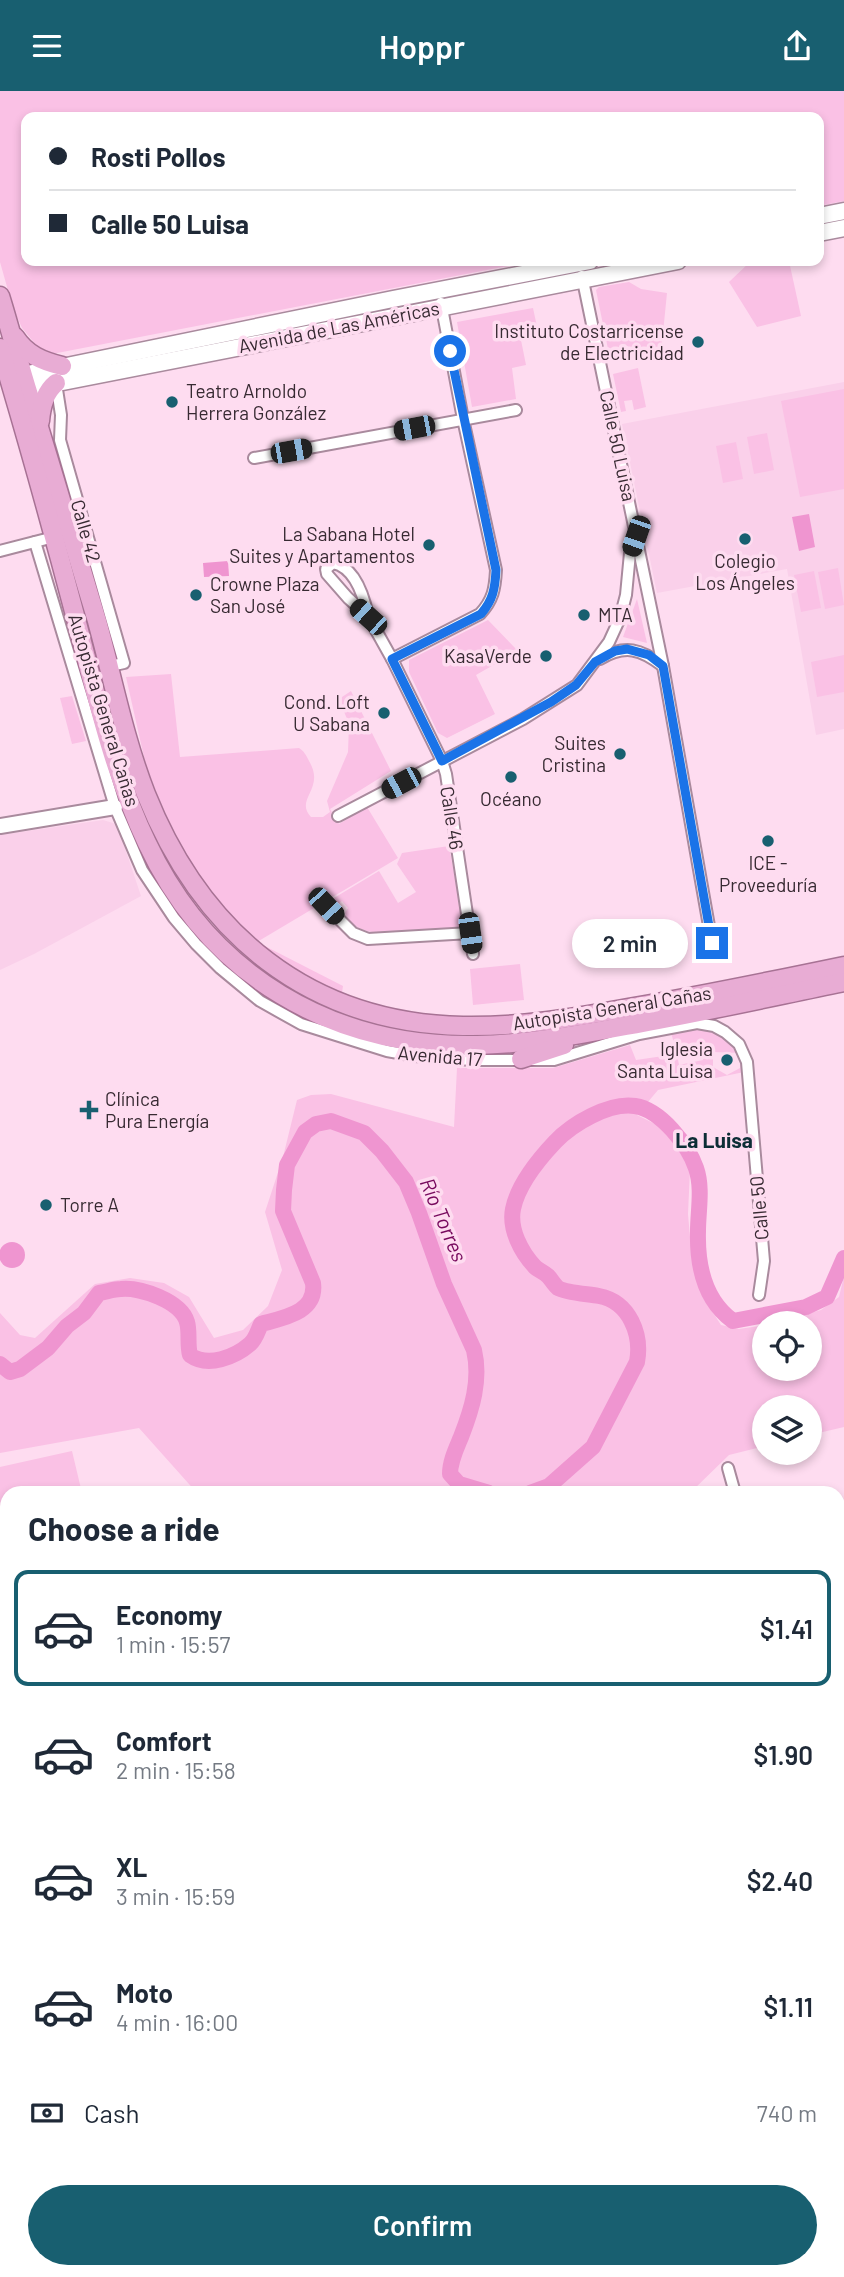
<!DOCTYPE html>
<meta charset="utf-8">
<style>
body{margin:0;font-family:Barlow,sans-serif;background:#f6f6f7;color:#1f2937;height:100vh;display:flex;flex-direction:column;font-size:26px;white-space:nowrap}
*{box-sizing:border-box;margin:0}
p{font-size:23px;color:#747a83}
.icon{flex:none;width:38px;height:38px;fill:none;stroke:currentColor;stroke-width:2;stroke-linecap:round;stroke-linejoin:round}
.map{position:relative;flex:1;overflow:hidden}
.sheet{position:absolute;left:0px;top:1395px;width:845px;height:793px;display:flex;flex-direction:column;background:#fff;border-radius:21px 21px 0 0;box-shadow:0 4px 10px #0003}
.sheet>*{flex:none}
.guide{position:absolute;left:21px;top:21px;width:803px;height:154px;border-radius:14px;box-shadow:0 4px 10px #0003;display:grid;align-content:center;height:154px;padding:0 28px;background:#fff}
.tools{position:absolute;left:752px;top:1220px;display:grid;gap:14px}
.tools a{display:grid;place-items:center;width:70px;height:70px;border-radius:50%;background:#fff;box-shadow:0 4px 10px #0003;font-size:35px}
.end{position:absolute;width:32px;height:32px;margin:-16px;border:9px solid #1a73e8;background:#fff;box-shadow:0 0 0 4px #fff}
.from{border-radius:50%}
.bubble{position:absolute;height:49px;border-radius:24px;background:#fff;box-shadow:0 4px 10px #0003;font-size:23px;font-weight:600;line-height:49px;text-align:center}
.car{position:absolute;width:21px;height:42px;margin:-21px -10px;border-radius:9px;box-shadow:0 0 5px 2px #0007;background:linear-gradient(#222 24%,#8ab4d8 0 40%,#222 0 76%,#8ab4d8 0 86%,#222 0)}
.guide b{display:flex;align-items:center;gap:24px;height:66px;font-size:26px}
.guide b+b{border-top:2px solid #e0e1e3}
.guide i{width:18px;height:18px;background:#1f2937}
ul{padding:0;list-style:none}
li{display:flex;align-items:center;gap:21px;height:116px;margin:0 14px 10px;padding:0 14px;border:4px solid transparent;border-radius:14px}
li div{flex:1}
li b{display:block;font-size:26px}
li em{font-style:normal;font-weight:600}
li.active{border-color:#185f70}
li>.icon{width:63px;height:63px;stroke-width:1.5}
h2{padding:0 28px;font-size:32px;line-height:84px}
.pay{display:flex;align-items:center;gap:18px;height:77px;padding:0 28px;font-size:26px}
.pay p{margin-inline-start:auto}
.cta{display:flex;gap:14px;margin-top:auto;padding:14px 28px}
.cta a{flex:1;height:80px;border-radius:42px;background:#185f70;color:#fff;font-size:28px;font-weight:600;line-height:80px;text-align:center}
header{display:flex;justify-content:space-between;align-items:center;height:91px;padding:0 28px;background:#185f70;color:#fff;font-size:32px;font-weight:600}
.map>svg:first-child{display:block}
.built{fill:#fad0ea}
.green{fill:#fac1e5;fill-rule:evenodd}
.water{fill:#ef95d0}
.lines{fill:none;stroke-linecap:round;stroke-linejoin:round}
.river{stroke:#ef95d0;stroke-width:16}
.minor-casing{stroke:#a98a9d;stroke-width:14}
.tertiary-casing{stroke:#a98a9d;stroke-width:18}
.secondary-casing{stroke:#a98a9d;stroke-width:19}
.trunk-casing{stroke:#a77294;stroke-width:21}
.minor{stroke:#fff;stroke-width:10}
.tertiary{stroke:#fff;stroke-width:14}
.secondary{stroke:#fff;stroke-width:16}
.trunk{stroke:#e8acd4;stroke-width:18}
.route{stroke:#1a73e8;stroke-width:9}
.poi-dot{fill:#185f70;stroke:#fedcf0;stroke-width:2.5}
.labels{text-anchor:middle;stroke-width:7;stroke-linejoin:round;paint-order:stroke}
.street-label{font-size:19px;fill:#372a32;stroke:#fedcf0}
.poi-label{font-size:19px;fill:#372a32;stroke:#fedcf0;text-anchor:end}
.neighbourhood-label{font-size:21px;font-weight:bold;fill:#0d2e36;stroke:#fedcf0}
.water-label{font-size:21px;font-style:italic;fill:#77095d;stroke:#fedcf0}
</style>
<header><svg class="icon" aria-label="menu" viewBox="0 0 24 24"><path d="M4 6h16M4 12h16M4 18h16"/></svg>Hoppr<svg class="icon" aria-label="share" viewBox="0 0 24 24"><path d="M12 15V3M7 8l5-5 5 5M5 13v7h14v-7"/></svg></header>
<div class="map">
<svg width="844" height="2186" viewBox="0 0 844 2186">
<rect width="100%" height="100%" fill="#fedcf0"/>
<g class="built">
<path d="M 844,291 L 844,638 L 816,644 L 787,478 L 657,502 L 622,333 Z"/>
<path d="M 103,729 L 113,732 L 118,736 L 141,805 L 34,863 L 0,879 L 0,744 Z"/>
<path d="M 7,1437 L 7,1663 L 0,1665 L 0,1438 Z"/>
<path d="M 844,1451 L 844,1533 L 838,1534 L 838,1452 Z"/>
<path d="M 7,1938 L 7,2180 L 244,2180 L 245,2186 L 0,2186 L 0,1939 Z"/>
</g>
<g class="green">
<path d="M 0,0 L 844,0 L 844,110 L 819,115 L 819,26 L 26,26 L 26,170 L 533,170 L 52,263 L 36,254 L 22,237 L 13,217 L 0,171 Z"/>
<path d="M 751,170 L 789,170 L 801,225 L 757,236 L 729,191 Z"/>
<path d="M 629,191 L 641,198 L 667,202 L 661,262 L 631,267 L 628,255 L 608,258 L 596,199 L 599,196 Z"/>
<path d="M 533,217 L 539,245 L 521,249 L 526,274 L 512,277 L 516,308 L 472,316 L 457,231 Z"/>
<path d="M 638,277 L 646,316 L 634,319 L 632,309 L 624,310 L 626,320 L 621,321 L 613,283 Z"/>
<path d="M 844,298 L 844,398 L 800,406 L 781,310 Z"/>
<path d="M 767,342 L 774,379 L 754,383 L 747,346 Z"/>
<path d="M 736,351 L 743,388 L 723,392 L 716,355 Z"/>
<path d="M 838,477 L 844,514 L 825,518 L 818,481 Z"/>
<path d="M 814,480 L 821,517 L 801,521 L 794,484 Z"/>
<path d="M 637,508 L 647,552 L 623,546 Z"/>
<path d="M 488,529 L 518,560 L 476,584 L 495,623 L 447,647 L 438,642 L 409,581 L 409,569 Z"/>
<path d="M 844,564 L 844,601 L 817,606 L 811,571 Z"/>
<path d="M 171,583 L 180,666 L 299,657 C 304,660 306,664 309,670 C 326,698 294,708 311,726 L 323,726 L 330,721 L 327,710 L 348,661 L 349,633 L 339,608 L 351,600 L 391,680 L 330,718 L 339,733 L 367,716 L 398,767 L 257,851 L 343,895 L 341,909 L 255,854 L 225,822 L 186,767 L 170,736 L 146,675 L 126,586 Z"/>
<path d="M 72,605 L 86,650 L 72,653 L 60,607 Z"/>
<path d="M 449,755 L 463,831 L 457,838 C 431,840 355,855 345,822 L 348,817 L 342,810 L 339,812 L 329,810 L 379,780 L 398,812 L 416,801 L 397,773 L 402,762 Z"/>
<path d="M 520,873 L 524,909 L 473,914 L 470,878 Z"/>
<path d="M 693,938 L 711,940 L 720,943 L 741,962 L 744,981 L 658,999 L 637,1024 L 659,1035 L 676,1055 L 690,1079 L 688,1123 L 692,1169 L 704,1208 L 721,1234 L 739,1238 L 765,1234 L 765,1278 L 810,1278 L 810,1232 L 773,1232 L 821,1219 L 839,1206 L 844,1185 L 844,1336 L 810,1344 L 810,1316 L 765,1316 L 765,1355 L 729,1364 L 690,1402 L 197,1402 L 139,1337 L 0,1362 L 0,1222 L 20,1244 L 35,1247 L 95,1193 L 130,1187 L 164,1192 L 189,1206 L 214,1247 L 243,1239 L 268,1215 L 282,1179 L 265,1121 L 283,1066 L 297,1009 L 311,1004 L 331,1003 L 454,1036 L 457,977 L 553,977 L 630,954 L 636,969 L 677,963 L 679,974 L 703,969 L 701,951 L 675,955 L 671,942 ZM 713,961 L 740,962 L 740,977 L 727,984 L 713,976 Z"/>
<path d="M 72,1360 L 82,1402 L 7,1402 L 7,1427 L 0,1428 L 0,1376 Z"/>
<path d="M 838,1988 L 844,1988 L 844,2149 L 842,2186 L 635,2186 L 632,2181 L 838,2180 Z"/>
<path d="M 497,2181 L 553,2181 L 555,2186 L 498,2186 Z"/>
</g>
<g class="water">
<path d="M 809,423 L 815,456 L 799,460 L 792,426 Z"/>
<path d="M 228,470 L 229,485 L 204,486 L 203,472 Z"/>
<circle cx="12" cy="1164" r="13"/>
</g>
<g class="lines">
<g class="river">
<path d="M 0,1273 L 10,1281 L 20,1278 L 48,1257 L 67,1235 L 84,1222 L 99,1202 C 106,1201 114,1198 121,1198 C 140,1196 181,1210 187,1231 C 190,1241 187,1253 190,1264 C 208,1277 235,1266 250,1253 C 256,1248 258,1239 261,1233 C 283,1227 317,1222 313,1192 L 283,1120 L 284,1099 L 287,1074 L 305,1041 L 316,1033 L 331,1030 L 364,1042 L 382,1060 L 406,1091 L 419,1122 L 444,1193 L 474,1259 C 481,1289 472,1318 461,1346 C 456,1358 450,1370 450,1383 L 459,1393 L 489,1402"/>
<path d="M 530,1402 L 549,1395 L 593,1356 L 637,1271 C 642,1244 630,1211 599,1205 C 589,1203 566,1202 558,1197 C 554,1194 551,1188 548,1185 C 544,1181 538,1179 535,1176 C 521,1161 509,1138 513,1118 C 518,1093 538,1069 555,1051 C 572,1033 609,1011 635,1015 C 661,1019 688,1054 696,1077 C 703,1097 698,1120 698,1140 C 697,1174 704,1209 733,1230 L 806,1216 L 827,1206 L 844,1167"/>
</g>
<g class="minor-casing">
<g id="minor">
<path d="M 582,185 L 663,575 L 712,852"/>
<path d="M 56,292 L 61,324 L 60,349 L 124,572 L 110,575"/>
<path d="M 254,367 L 516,319"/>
<path d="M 35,451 L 115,716 L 142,779 L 174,827 L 196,853 L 220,877 L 260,910 L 301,933 L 387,960 L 415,965 L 472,969 L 554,969 L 639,943 L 697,932 L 714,935 L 725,941 L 739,953 L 747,971 L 764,1170 L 759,1204"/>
<path d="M 0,460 L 54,446"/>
<path d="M 333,472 C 355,476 364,506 368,525 L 348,507 L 327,483 L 326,478 Z"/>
<path d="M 368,525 L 392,568 L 442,670 L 446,683 L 473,863"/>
<path d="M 392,568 L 480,523 C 493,509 495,498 496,479 L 463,328 L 441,212"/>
<path d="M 600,568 C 625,553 641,558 663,575"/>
<path d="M 338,725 L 523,628 L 577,594 L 609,551 L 620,527 L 626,504 L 630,462 L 636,447"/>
<path d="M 326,815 L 353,842 L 368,848 L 470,842"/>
<path d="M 728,1377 L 735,1402"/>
<path d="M 838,1738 L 844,1743"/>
<path d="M 250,2180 L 251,2186"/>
<path d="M 377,2180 L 378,2186"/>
<path d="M 491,2180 L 492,2186"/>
<path d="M 626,2180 L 629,2186"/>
</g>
</g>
<g class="tertiary-casing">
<path id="tertiary" d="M 0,735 L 115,716"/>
</g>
<g class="secondary-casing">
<g id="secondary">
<path d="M 819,125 L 844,120"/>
<path d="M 819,142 L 844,137"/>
<path d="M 13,286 L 393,208 L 590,170"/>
<path d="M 14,297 L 27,298 L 678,170"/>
<path d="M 838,1921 L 844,1921"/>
<path d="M 0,1923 L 7,1923"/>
</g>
</g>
<g class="trunk-casing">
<g id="trunk">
<path d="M 0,205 C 10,237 18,269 28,301 C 52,377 74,454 97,530 C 113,588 124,647 146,703 C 202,843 309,932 463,935 C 520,936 573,927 628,917 C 700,905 772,890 844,875"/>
<path d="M 15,246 C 27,264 42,270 62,275"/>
<path d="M 0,257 C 27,347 52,437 76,528 C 96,603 113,681 147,752 C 209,884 332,957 477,954 C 528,953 577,944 626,935 C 699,922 771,906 844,891"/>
<path d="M 40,330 C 41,317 45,301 56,292"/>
<path d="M 521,968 L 564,954"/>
</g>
</g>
<use href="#minor" class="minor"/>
<use href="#tertiary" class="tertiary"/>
<use href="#secondary" class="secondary"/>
<use href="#trunk" class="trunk"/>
</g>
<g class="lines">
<path class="route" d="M 450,260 L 496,479 C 495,498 493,509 481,523 L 392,568 L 442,670 L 551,611 L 576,594 L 595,571 L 615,560 L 627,558 L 649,564 L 663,575 L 712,852"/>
</g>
<g class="poi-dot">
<circle cx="698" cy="251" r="7"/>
<circle cx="172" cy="311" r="7"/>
<circle cx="745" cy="448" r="7"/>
<circle cx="429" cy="454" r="7"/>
<circle cx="196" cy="504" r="7"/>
<circle cx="584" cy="524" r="7"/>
<circle cx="546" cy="565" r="7"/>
<circle cx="384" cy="622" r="7"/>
<circle cx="620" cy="663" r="7"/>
<circle cx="511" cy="686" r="7"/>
<circle cx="768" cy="750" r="7"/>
<circle cx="727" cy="969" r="7"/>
<path d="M85.5 1008.5h7v7h7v7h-7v7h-7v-7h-7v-7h7z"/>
<circle cx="46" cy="1114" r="7"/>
</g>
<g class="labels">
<g class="street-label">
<text transform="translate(339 236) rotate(-11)" y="7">Avenida de Las Américas</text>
<text transform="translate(618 355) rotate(78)" y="7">Calle 50 Luisa</text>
<text transform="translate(86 440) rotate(74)" y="7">Calle 42</text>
<text transform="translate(104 619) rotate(73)" y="7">Autopista General Cañas</text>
<text transform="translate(452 727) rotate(81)" y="7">Calle 46</text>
<text transform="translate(612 917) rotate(-9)" y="7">Autopista General Cañas</text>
<text transform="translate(440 965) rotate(5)" y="7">Avenida 17</text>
<text transform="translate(759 1117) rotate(-95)" y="7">Calle 50</text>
</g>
<g class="poi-label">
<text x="684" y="247">Instituto Costarricense<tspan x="684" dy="22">de Electricidad</tspan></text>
<text x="186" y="307" text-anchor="start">Teatro Arnoldo<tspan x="186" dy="22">Herrera González</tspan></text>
<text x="415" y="450">La Sabana Hotel<tspan x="415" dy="22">Suites y Apartamentos</tspan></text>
<text x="745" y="477" text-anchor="middle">Colegio<tspan x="745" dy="22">Los Ángeles</tspan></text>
<text x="210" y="500" text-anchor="start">Crowne Plaza<tspan x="210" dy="22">San José</tspan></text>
<text x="598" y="531" text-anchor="start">MTA</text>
<text x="532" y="572">KasaVerde</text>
<text x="370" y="618">Cond. Loft<tspan x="370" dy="22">U Sabana</tspan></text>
<text x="606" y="659">Suites<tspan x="606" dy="22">Cristina</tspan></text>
<text x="511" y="715" text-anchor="middle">Océano</text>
<text x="768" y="779" text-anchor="middle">ICE -<tspan x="768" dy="22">Proveeduría</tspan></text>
<text x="713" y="965">Iglesia<tspan x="713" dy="22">Santa Luisa</tspan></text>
<text x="105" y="1015" text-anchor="start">Clínica<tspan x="105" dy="22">Pura Energía</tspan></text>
<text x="60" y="1121" text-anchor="start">Torre A</text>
</g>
<g class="neighbourhood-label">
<text x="714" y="1057">La Luisa</text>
</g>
<g class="water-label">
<text transform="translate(443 1129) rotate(67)" y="7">Río Torres</text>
</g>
</g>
</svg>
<div class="tools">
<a><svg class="icon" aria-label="locate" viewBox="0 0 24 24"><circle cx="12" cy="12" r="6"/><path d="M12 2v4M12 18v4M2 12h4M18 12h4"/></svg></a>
<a><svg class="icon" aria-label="layers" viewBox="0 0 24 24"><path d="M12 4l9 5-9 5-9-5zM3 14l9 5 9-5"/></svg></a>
</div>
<i class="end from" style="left:450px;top:260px"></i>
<i class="end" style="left:712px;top:852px"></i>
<div class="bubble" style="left:572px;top:828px;width:116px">2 min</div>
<i class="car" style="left:414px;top:337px;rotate:259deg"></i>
<i class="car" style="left:291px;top:360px;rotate:80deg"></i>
<i class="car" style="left:636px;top:445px;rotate:199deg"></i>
<i class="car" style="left:368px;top:526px;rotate:312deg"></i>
<i class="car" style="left:401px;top:692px;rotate:242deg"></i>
<i class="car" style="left:326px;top:815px;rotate:137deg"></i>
<i class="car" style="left:470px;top:842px;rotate:172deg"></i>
<div class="guide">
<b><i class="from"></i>Rosti Pollos</b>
<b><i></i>Calle 50 Luisa</b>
</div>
<section class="sheet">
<h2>Choose a ride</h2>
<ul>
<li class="active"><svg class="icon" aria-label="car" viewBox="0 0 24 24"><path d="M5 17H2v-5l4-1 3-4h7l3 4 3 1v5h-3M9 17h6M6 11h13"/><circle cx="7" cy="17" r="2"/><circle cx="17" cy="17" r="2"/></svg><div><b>Economy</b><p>1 min · 15:57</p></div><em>$1.41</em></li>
<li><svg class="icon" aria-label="car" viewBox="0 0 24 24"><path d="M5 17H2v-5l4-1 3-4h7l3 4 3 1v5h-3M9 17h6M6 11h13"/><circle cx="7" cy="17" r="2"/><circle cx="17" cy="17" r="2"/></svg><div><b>Comfort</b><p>2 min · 15:58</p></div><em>$1.90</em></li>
<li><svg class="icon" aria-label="car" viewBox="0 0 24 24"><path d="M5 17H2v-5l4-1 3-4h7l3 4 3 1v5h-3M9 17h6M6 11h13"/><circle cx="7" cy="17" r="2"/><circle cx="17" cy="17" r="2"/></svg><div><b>XL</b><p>3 min · 15:59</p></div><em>$2.40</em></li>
<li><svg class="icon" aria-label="car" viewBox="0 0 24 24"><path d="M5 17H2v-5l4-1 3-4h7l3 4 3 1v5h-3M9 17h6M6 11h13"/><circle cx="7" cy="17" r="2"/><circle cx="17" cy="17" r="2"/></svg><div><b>Moto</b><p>4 min · 16:00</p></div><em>$1.11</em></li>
</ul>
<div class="pay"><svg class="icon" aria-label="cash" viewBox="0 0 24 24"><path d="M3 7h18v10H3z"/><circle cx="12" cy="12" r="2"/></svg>Cash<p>740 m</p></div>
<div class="cta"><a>Confirm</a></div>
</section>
</div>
